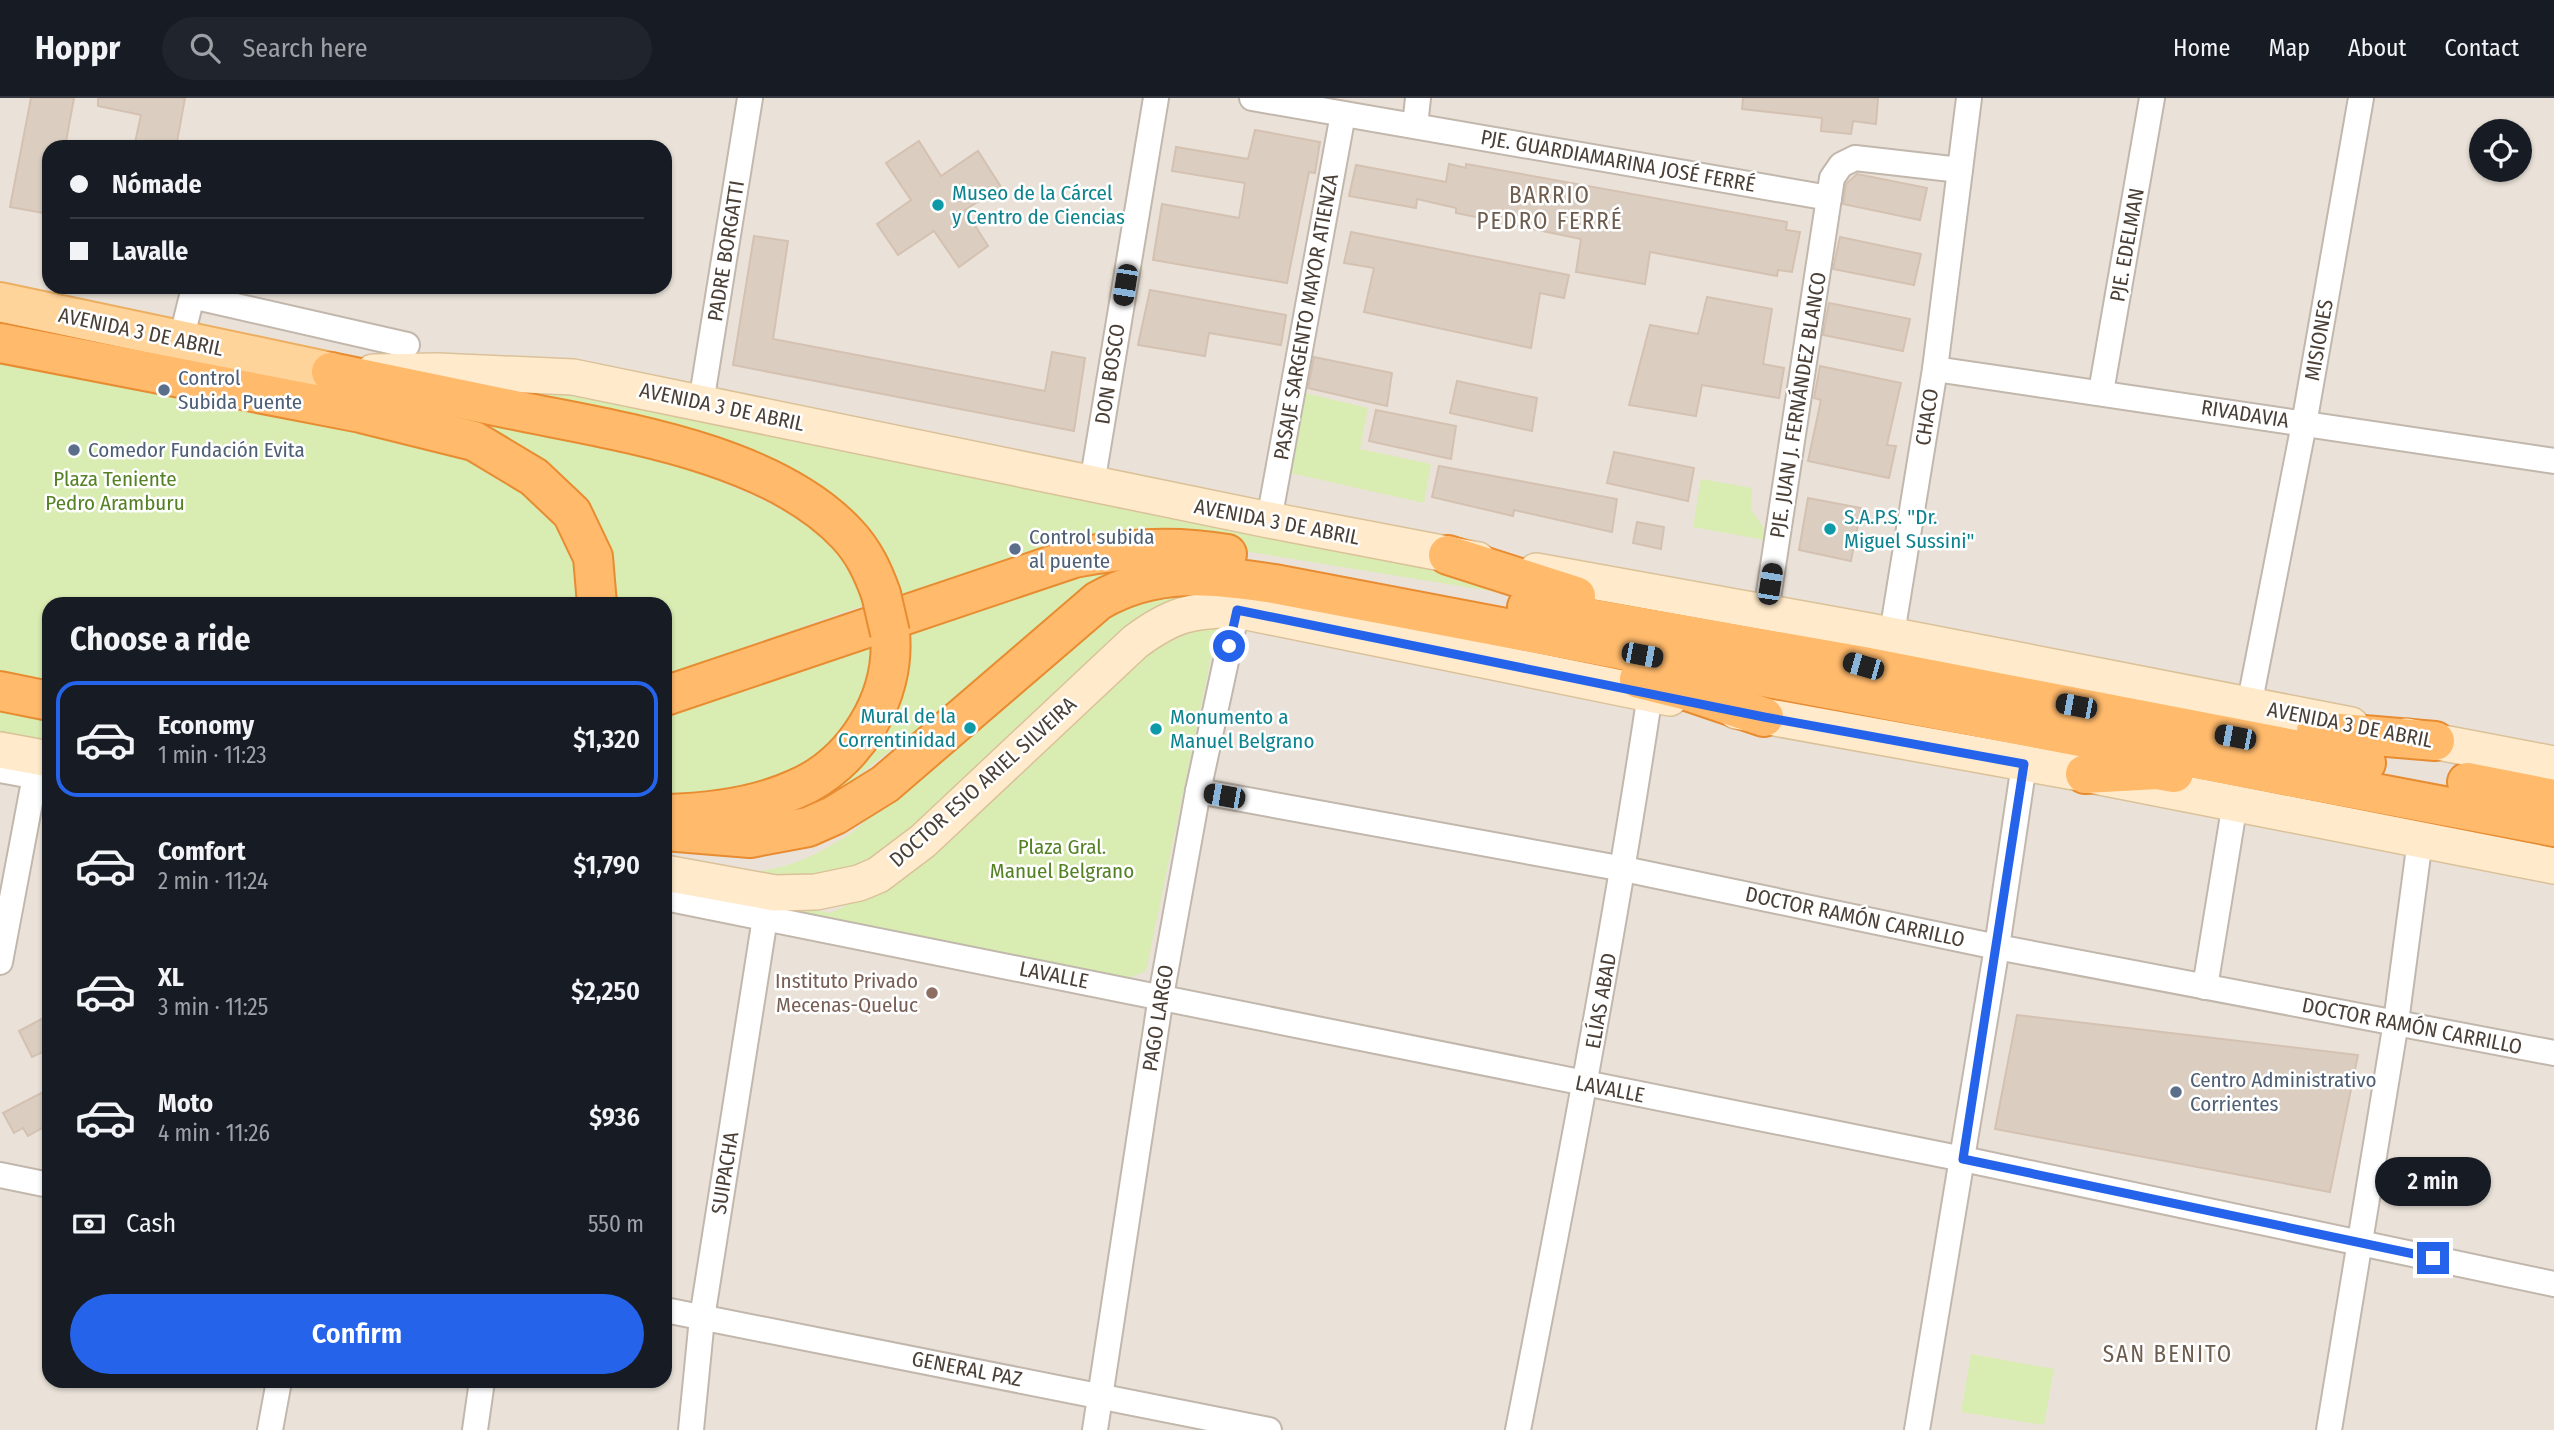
<!DOCTYPE html>
<meta charset="utf-8">
<style>
body{margin:0;font-family:"Fira Sans Condensed",sans-serif;background:#20242c;color:#f1f3f6;height:100vh;display:flex;flex-direction:column;font-size:26px;white-space:nowrap}
*{box-sizing:border-box;margin:0}
p{font-size:23px;color:#9ea1a6}
.icon{flex:none;width:38px;height:38px;fill:none;stroke:currentColor;stroke-width:2;stroke-linecap:round;stroke-linejoin:round}
.map{position:relative;flex:1;overflow:hidden}
.side{position:absolute;left:42px;top:499px;width:630px;height:791px;display:flex;flex-direction:column;background:#171b24;border-radius:21px;box-shadow:0 2px 5px #0004}
.side>*{flex:none}
.banner{position:absolute;left:42px;top:42px;width:630px;height:154px;border-radius:21px;box-shadow:0 2px 5px #0004;display:grid;align-content:center;height:154px;padding:0 28px;background:#171b24}
.controls{position:absolute;left:2469px;top:21px;display:grid;gap:14px}
.controls a{display:grid;place-items:center;width:63px;height:63px;border-radius:50%;background:#171b24;box-shadow:0 2px 5px #0004;font-size:35px}
.end{position:absolute;width:32px;height:32px;margin:-16px;border:9px solid #2563eb;background:#fff;box-shadow:0 0 0 4px #fff}
.from{border-radius:50%}
.bubble{position:absolute;height:49px;border-radius:24px;background:#171b24;box-shadow:0 2px 5px #0004;font-size:23px;font-weight:600;line-height:49px;text-align:center}
.car{position:absolute;width:21px;height:42px;margin:-21px -10px;border-radius:9px;box-shadow:0 0 5px 2px #0007;background:linear-gradient(#222 24%,#8ab4d8 0 40%,#222 0 76%,#8ab4d8 0 86%,#222 0)}
.banner b{display:flex;align-items:center;gap:24px;height:66px;font-size:26px}
.banner b+b{border-top:2px solid #363941}
.banner i{width:18px;height:18px;background:#f1f3f6}
ul{padding:0;list-style:none}
li{display:flex;align-items:center;gap:21px;height:116px;margin:0 14px 10px;padding:0 14px;border:4px solid transparent;border-radius:21px}
li div{flex:1}
li b{display:block;font-size:26px}
li em{font-style:normal;font-weight:600}
li.selected{border-color:#2563eb}
li>.icon{width:63px;height:63px;stroke-width:1.5}
h2{padding:0 28px;font-size:32px;line-height:84px}
.pay{display:flex;align-items:center;gap:18px;height:77px;padding:0 28px;font-size:26px}
.pay p{margin-inline-start:auto}
.button{display:flex;gap:14px;margin-top:auto;padding:14px 28px}
.button a{flex:1;height:80px;border-radius:42px;background:#2563eb;color:#fff;font-size:28px;font-weight:600;line-height:80px;text-align:center}
header{display:flex;align-items:center;gap:42px;box-sizing:border-box;height:98px;padding:0 35px;background:#171b24;border-bottom:2px solid #363941}
header strong{font-size:33px}
nav{display:flex;gap:38px;margin-inline-start:auto;font-size:24px}
.search{width:490px;height:63px;background:#20242c;display:flex;align-items:center;gap:18px;box-sizing:border-box;padding:0 24px;border-radius:38px;color:#9ea1a6;font-size:26px}
.map>svg:first-child{display:block}
.residential{fill:#eae2d8;fill-rule:evenodd}
.green{fill:#d9ecb1}
.building{fill:#dbcec1;stroke:#d4c1b1;stroke-width:2}
.lines{fill:none;stroke-linecap:round;stroke-linejoin:round}
.street-casing{stroke:#c2b7ac;stroke-width:28}
.secondary-casing{stroke:#dbc199;stroke-width:38}
.primary-casing{stroke:#ecaf62;stroke-width:42}
.highway-casing{stroke:#e88c32;stroke-width:42}
.street{stroke:#fff;stroke-width:24}
.secondary{stroke:#ffebcb;stroke-width:35}
.primary{stroke:#ffd49a;stroke-width:38}
.highway{stroke:#ffba6c;stroke-width:38}
.highway-bridge-casing{stroke:#e88c32;stroke-width:42;stroke-linecap:butt}
.highway-bridge{stroke:#ffba6c;stroke-width:38}
.route{stroke:#2563eb;stroke-width:9}
.culture-dot{fill:#0f9aa8;stroke:#fff;stroke-width:2.5}
.service-dot{fill:#5c6f8a;stroke:#fff;stroke-width:2.5}
.education-dot{fill:#8d6e63;stroke:#fff;stroke-width:2.5}
.labels{text-anchor:middle;stroke-width:5;stroke-linejoin:round;paint-order:stroke}
.street-label{font-size:21px;fill:#4b4037;stroke:#fff}
.culture-label{font-size:21px;fill:#0d838f;stroke:#fff;text-anchor:start}
.service-label{font-size:21px;fill:#4e5e75;stroke:#fff;text-anchor:start}
.park-label{font-size:21px;fill:#558125;stroke:#fff}
.education-label{font-size:21px;fill:#785e54;stroke:#fff;text-anchor:end}
.neighbourhood-label{font-size:23px;letter-spacing:2px;fill:#6e5d4e;stroke:#fff}
</style>
<header>
<strong>Hoppr</strong>
<div class="search"><svg class="icon" aria-label="search" viewBox="0 0 24 24"><circle cx="10" cy="10" r="6"/><path d="M15 15l6 6"/></svg>Search here</div>
<nav><a>Home</a><a>Map</a><a>About</a><a>Contact</a></nav>
</header>
<div class="map">
<svg width="2554" height="1332" viewBox="0 0 2554 1332">
<rect width="100%" height="100%" fill="#f6f1ea"/>
<path class="residential" d="M 0,0 L 2554,0 L 2554,1332 L 0,1332 ZM 2482,33 L 2520,33 L 2520,72 L 2482,72 ZM 49,49 L 665,49 L 665,189 L 49,189 ZM 49,506 L 665,506 L 665,1283 L 49,1283 Z"/>
<g class="green">
<path d="M 0,256 L 470,350 L 552,417 L 575,455 L 581,506 L 49,506 L 49,646 L 0,637 Z"/>
<path d="M 537,284 L 1497,480 L 1595,510 L 1207,447 L 898,515 L 861,431 L 453,287 Z"/>
<path d="M 329,289 C 452,314 780,362 849,468 C 857,480 860,493 865,507 L 665,577 L 665,506 L 613,506 L 585,414 Z"/>
<path d="M 1304,295 L 1368,310 L 1360,351 L 1431,366 L 1424,405 L 1286,374 Z"/>
<path d="M 1701,381 L 1752,390 L 1751,412 L 1766,433 L 1765,442 L 1693,429 Z"/>
<path d="M 1174,458 L 1064,518 L 820,707 L 790,719 L 720,721 L 813,693 L 901,527 L 1063,471 Z"/>
<path d="M 1225,492 L 1186,508 L 922,733 L 850,782 L 717,777 C 779,773 796,769 850,736 L 1091,535 L 1083,529 L 1142,495 Z"/>
<path d="M 1218,526 L 1146,873 L 1129,880 L 665,790 L 665,783 L 830,815 L 863,800 L 1142,544 Z"/>
<path d="M 875,544 L 874,564 L 860,605 L 823,658 L 768,686 L 665,702 L 665,612 Z"/>
<path d="M 1971,1256 L 2054,1271 L 2044,1327 L 1961,1314 Z"/>
</g>
<g class="building">
<path d="M 31,0 L 74,0 L 65,49 L 49,49 L 49,116 L 10,109 Z"/>
<path d="M 98,0 L 185,0 L 176,49 L 134,49 L 141,17 L 98,8 Z"/>
<path d="M 1743,0 L 1878,0 L 1876,26 L 1853,23 L 1851,36 L 1821,33 L 1822,20 L 1742,11 Z"/>
<path d="M 1255,32 L 1320,44 L 1315,75 L 1309,74 L 1287,185 L 1153,162 L 1162,106 L 1239,120 L 1245,85 L 1172,73 L 1176,49 L 1248,61 Z"/>
<path d="M 919,43 L 941,78 L 978,53 L 1001,89 L 965,112 L 988,148 L 959,169 L 934,133 L 898,157 L 877,126 L 911,102 L 886,65 Z"/>
<path d="M 1449,66 L 1466,70 L 1466,66 L 1787,124 L 1786,132 L 1800,134 L 1792,174 L 1778,172 L 1777,178 L 1650,154 L 1645,186 L 1576,174 L 1581,141 L 1456,115 L 1456,110 L 1417,101 L 1416,110 L 1349,98 L 1356,67 L 1446,84 Z"/>
<path d="M 1857,76 L 1927,90 L 1920,122 L 1843,106 L 1846,86 Z"/>
<path d="M 1351,134 L 1569,177 L 1564,200 L 1540,195 L 1531,250 L 1364,214 L 1374,170 L 1344,165 Z"/>
<path d="M 754,138 L 788,143 L 773,241 L 1045,293 L 1052,254 L 1085,260 L 1074,333 L 733,267 Z"/>
<path d="M 1840,139 L 1921,156 L 1914,187 L 1833,171 Z"/>
<path d="M 1150,192 L 1286,217 L 1281,247 L 1209,235 L 1205,258 L 1138,247 Z"/>
<path d="M 1707,199 L 1772,211 L 1763,266 L 1784,270 L 1779,300 L 1702,287 L 1696,318 L 1629,307 L 1650,227 L 1698,236 Z"/>
<path d="M 1829,205 L 1910,221 L 1903,253 L 1823,237 Z"/>
<path d="M 1314,259 L 1392,275 L 1387,308 L 1308,290 Z"/>
<path d="M 1820,268 L 1901,285 L 1887,347 L 1896,348 L 1889,380 L 1808,363 L 1821,302 L 1814,300 Z"/>
<path d="M 1457,283 L 1537,300 L 1532,333 L 1450,315 Z"/>
<path d="M 1376,312 L 1456,328 L 1451,361 L 1369,343 Z"/>
<path d="M 1614,354 L 1694,370 L 1688,403 L 1607,385 Z"/>
<path d="M 1439,368 L 1617,401 L 1612,434 L 1514,412 L 1513,418 L 1432,399 Z"/>
<path d="M 1808,400 L 1861,410 L 1851,463 L 1799,452 Z"/>
<path d="M 1637,424 L 1664,429 L 1661,451 L 1633,445 Z"/>
<path d="M 49,917 L 49,951 L 32,959 L 19,933 Z"/>
<path d="M 2017,917 L 2358,957 L 2330,1094 L 1995,1031 Z"/>
<path d="M 49,991 L 49,1026 L 28,1038 L 23,1030 L 14,1035 L 3,1015 Z"/>
</g>
<g class="lines">
<g class="street-casing">
<g id="street">
<path d="M 1252,0 L 1829,100"/>
<path d="M 1415,28 L 1418,0"/>
<path d="M 181,242 L 192,198 L 407,247"/>
<path d="M 1935,271 L 2554,363"/>
<path d="M 2101,294 L 2152,0"/>
<path d="M 701,305 L 750,0"/>
<path d="M 1092,386 L 1156,0"/>
<path d="M 1269,422 L 1343,16"/>
<path d="M 1766,514 L 1832,80 L 1841,67 L 1855,60 L 1960,72"/>
<path d="M 1889,554 L 1935,271 L 1969,0"/>
<path d="M 2249,608 L 2304,326 L 2361,0"/>
<path d="M 0,672 L 49,681"/>
<path d="M 1198,693 L 1624,771 L 1997,849 L 2554,955"/>
<path d="M 665,800 L 1963,1061 L 2554,1186"/>
<path d="M 0,864 L 35,678"/>
<path d="M 2205,889 L 2235,705"/>
<path d="M 0,1077 L 49,1087"/>
<path d="M 665,1212 L 1269,1332"/>
<path d="M 270,1332 L 279,1283"/>
<path d="M 475,1332 L 482,1283"/>
<path d="M 691,1332 L 702,1220 L 765,820"/>
<path d="M 1095,1332 L 1161,898 L 1198,693 L 1237,512"/>
<path d="M 1518,1332 C 1566,1087 1613,843 1650,596"/>
<path d="M 1917,1332 L 1997,849 L 2024,666"/>
<path d="M 2329,1332 L 2396,924 L 2420,742"/>
</g>
</g>
<g class="secondary-casing">
<g id="secondary">
<path d="M 373,274 L 438,273 L 573,279 L 1269,422 L 1478,462"/>
<path d="M 1536,473 L 1869,533 L 2351,627"/>
<path d="M 1736,613 L 2085,676 L 2554,768"/>
<path d="M 2406,638 L 2554,666"/>
<path d="M 0,652 L 49,661"/>
<path d="M 665,775 L 775,795 L 816,794 L 859,785 L 878,777 L 923,743 L 1135,544 C 1171,517 1192,511 1237,512 L 1670,600"/>
</g>
</g>
<g class="primary-casing">
<path id="primary" d="M 0,204 L 331,274"/>
</g>
<g class="highway-casing">
<g id="highway">
<path d="M 0,245 L 361,315 L 474,343 L 534,379 L 572,415 L 593,459 L 597,506"/>
<path d="M 331,274 C 397,288 463,301 529,315 C 630,335 774,358 847,436 C 864,454 873,474 881,496"/>
<path d="M 1448,457 L 1576,498"/>
<path d="M 1527,509 L 1863,568 L 2366,665"/>
<path d="M 1639,581 L 1684,592 L 1764,619"/>
<path d="M 0,593 L 49,603"/>
<path d="M 665,598 L 1074,460 C 1125,450 1176,447 1227,456"/>
<path d="M 2316,633 L 2435,643"/>
<path d="M 2085,676 L 2157,672 L 2174,675"/>
<path d="M 2467,684 L 2554,701"/>
<path d="M 665,716 C 709,715 756,709 796,691 C 855,666 896,599 890,535"/>
<path d="M 665,733 L 750,740 L 808,729 L 835,717 L 885,686 L 1098,503 C 1155,470 1211,476 1274,486 L 2554,729"/>
</g>
</g>
<use href="#street" class="street"/>
<use href="#secondary" class="secondary"/>
<use href="#primary" class="primary"/>
<use href="#highway" class="highway"/>
<g class="highway-bridge-casing">
<path id="highway-bridge" d="M 881,496 L 890,535"/>
</g>
<use href="#highway-bridge" class="highway-bridge"/>
</g>
<g class="lines">
<path class="route" d="M 1229,548 L 1237,512 L 1764,619 L 2024,666 L 1963,1061 L 2433,1160"/>
</g>
<g class="culture-dot">
<circle cx="938" cy="107" r="7"/>
<circle cx="1830" cy="431" r="7"/>
<circle cx="970" cy="630" r="7"/>
<circle cx="1156" cy="631" r="7"/>
</g>
<g class="service-dot">
<circle cx="164" cy="292" r="7"/>
<circle cx="74" cy="352" r="7"/>
<circle cx="1015" cy="451" r="7"/>
<circle cx="2176" cy="994" r="7"/>
</g>
<circle class="education-dot" cx="932" cy="895" r="7"/>
<g class="labels">
<g class="street-label">
<text transform="translate(1618 63) rotate(10)" y="7">PJE. GUARDIAMARINA JOSÉ FERRÉ</text>
<text transform="translate(2127 147) rotate(-80)" y="7">PJE. EDELMAN</text>
<text transform="translate(726 153) rotate(-81)" y="7">PADRE BORGATTI</text>
<text transform="translate(1306 219) rotate(-80)" y="7">PASAJE SARGENTO MAYOR ATIENZA</text>
<text transform="translate(141 234) rotate(12)" y="7">AVENIDA 3 DE ABRIL</text>
<text transform="translate(2319 242) rotate(-80)" y="7">MISIONES</text>
<text transform="translate(1110 276) rotate(-81)" y="7">DON BOSCO</text>
<text transform="translate(1798 307) rotate(-81)" y="7">PJE. JUAN J. FERNÁNDEZ BLANCO</text>
<text transform="translate(722 309) rotate(12)" y="7">AVENIDA 3 DE ABRIL</text>
<text transform="translate(2245 316) rotate(9)" y="7">RIVADAVIA</text>
<text transform="translate(1927 319) rotate(-81)" y="7">CHACO</text>
<text transform="translate(1277 424) rotate(11)" y="7">AVENIDA 3 DE ABRIL</text>
<text transform="translate(2350 627) rotate(11)" y="7">AVENIDA 3 DE ABRIL</text>
<text transform="translate(983 684) rotate(-42)" y="7">DOCTOR ESIO ARIEL SILVEIRA</text>
<text transform="translate(1855 819) rotate(12)" y="7">DOCTOR RAMÓN CARRILLO</text>
<text transform="translate(1054 877) rotate(11)" y="7">LAVALLE</text>
<text transform="translate(1601 903) rotate(-80)" y="7">ELÍAS ABAD</text>
<text transform="translate(1158 920) rotate(-81)" y="7">PAGO LARGO</text>
<text transform="translate(2412 928) rotate(11)" y="7">DOCTOR RAMÓN CARRILLO</text>
<text transform="translate(1610 991) rotate(11)" y="7">LAVALLE</text>
<text transform="translate(725 1075) rotate(-81)" y="7">SUIPACHA</text>
<text transform="translate(967 1271) rotate(11)" y="7">GENERAL PAZ</text>
</g>
<g class="culture-label">
<text x="952" y="102">Museo de la Cárcel<tspan x="952" dy="24">y Centro de Ciencias</tspan></text>
<text x="1844" y="426">S.A.P.S. "Dr.<tspan x="1844" dy="24">Miguel Sussini"</tspan></text>
<text x="956" y="625" text-anchor="end">Mural de la<tspan x="956" dy="24">Correntinidad</tspan></text>
<text x="1170" y="626">Monumento a<tspan x="1170" dy="24">Manuel Belgrano</tspan></text>
</g>
<g class="service-label">
<text x="178" y="287">Control<tspan x="178" dy="24">Subida Puente</tspan></text>
<text x="88" y="359">Comedor Fundación Evita</text>
<text x="1029" y="446">Control subida<tspan x="1029" dy="24">al puente</tspan></text>
<text x="2190" y="989">Centro Administrativo<tspan x="2190" dy="24">Corrientes</tspan></text>
</g>
<g class="park-label">
<text x="115" y="388">Plaza Teniente<tspan x="115" dy="24">Pedro Aramburu</tspan></text>
<text x="1062" y="756">Plaza Gral.<tspan x="1062" dy="24">Manuel Belgrano</tspan></text>
</g>
<g class="education-label">
<text x="918" y="890">Instituto Privado<tspan x="918" dy="24">Mecenas-Queluc</tspan></text>
</g>
<g class="neighbourhood-label">
<text x="1550" y="105">BARRIO<tspan x="1550" dy="26">PEDRO FERRÉ</tspan></text>
<text x="2168" y="1264">SAN BENITO</text>
</g>
</g>
</svg>
<div class="controls">
<a><svg class="icon" aria-label="locate" viewBox="0 0 24 24"><circle cx="12" cy="12" r="6"/><path d="M12 2v4M12 18v4M2 12h4M18 12h4"/></svg></a>
</div>
<i class="end from" style="left:1229px;top:548px"></i>
<i class="end" style="left:2433px;top:1160px"></i>
<div class="bubble" style="left:2375px;top:1059px;width:116px">2 min</div>
<i class="car" style="left:1125px;top:187px;rotate:189deg"></i>
<i class="car" style="left:1770px;top:486px;rotate:9deg"></i>
<i class="car" style="left:1642px;top:557px;rotate:101deg"></i>
<i class="car" style="left:1863px;top:568px;rotate:286deg"></i>
<i class="car" style="left:2076px;top:608px;rotate:281deg"></i>
<i class="car" style="left:2235px;top:639px;rotate:281deg"></i>
<i class="car" style="left:1224px;top:698px;rotate:280deg"></i>
<div class="banner">
<b><i class="from"></i>Nómade</b>
<b><i></i>Lavalle</b>
</div>
<section class="side">
<h2>Choose a ride</h2>
<ul>
<li class="selected"><svg class="icon" aria-label="car" viewBox="0 0 24 24"><path d="M5 17H2v-5l4-1 3-4h7l3 4 3 1v5h-3M9 17h6M6 11h13"/><circle cx="7" cy="17" r="2"/><circle cx="17" cy="17" r="2"/></svg><div><b>Economy</b><p>1 min · 11:23</p></div><em>$1,320</em></li>
<li><svg class="icon" aria-label="car" viewBox="0 0 24 24"><path d="M5 17H2v-5l4-1 3-4h7l3 4 3 1v5h-3M9 17h6M6 11h13"/><circle cx="7" cy="17" r="2"/><circle cx="17" cy="17" r="2"/></svg><div><b>Comfort</b><p>2 min · 11:24</p></div><em>$1,790</em></li>
<li><svg class="icon" aria-label="car" viewBox="0 0 24 24"><path d="M5 17H2v-5l4-1 3-4h7l3 4 3 1v5h-3M9 17h6M6 11h13"/><circle cx="7" cy="17" r="2"/><circle cx="17" cy="17" r="2"/></svg><div><b>XL</b><p>3 min · 11:25</p></div><em>$2,250</em></li>
<li><svg class="icon" aria-label="car" viewBox="0 0 24 24"><path d="M5 17H2v-5l4-1 3-4h7l3 4 3 1v5h-3M9 17h6M6 11h13"/><circle cx="7" cy="17" r="2"/><circle cx="17" cy="17" r="2"/></svg><div><b>Moto</b><p>4 min · 11:26</p></div><em>$936</em></li>
</ul>
<div class="pay"><svg class="icon" aria-label="cash" viewBox="0 0 24 24"><path d="M3 7h18v10H3z"/><circle cx="12" cy="12" r="2"/></svg>Cash<p>550 m</p></div>
<div class="button"><a>Confirm</a></div>
</section>
</div>
